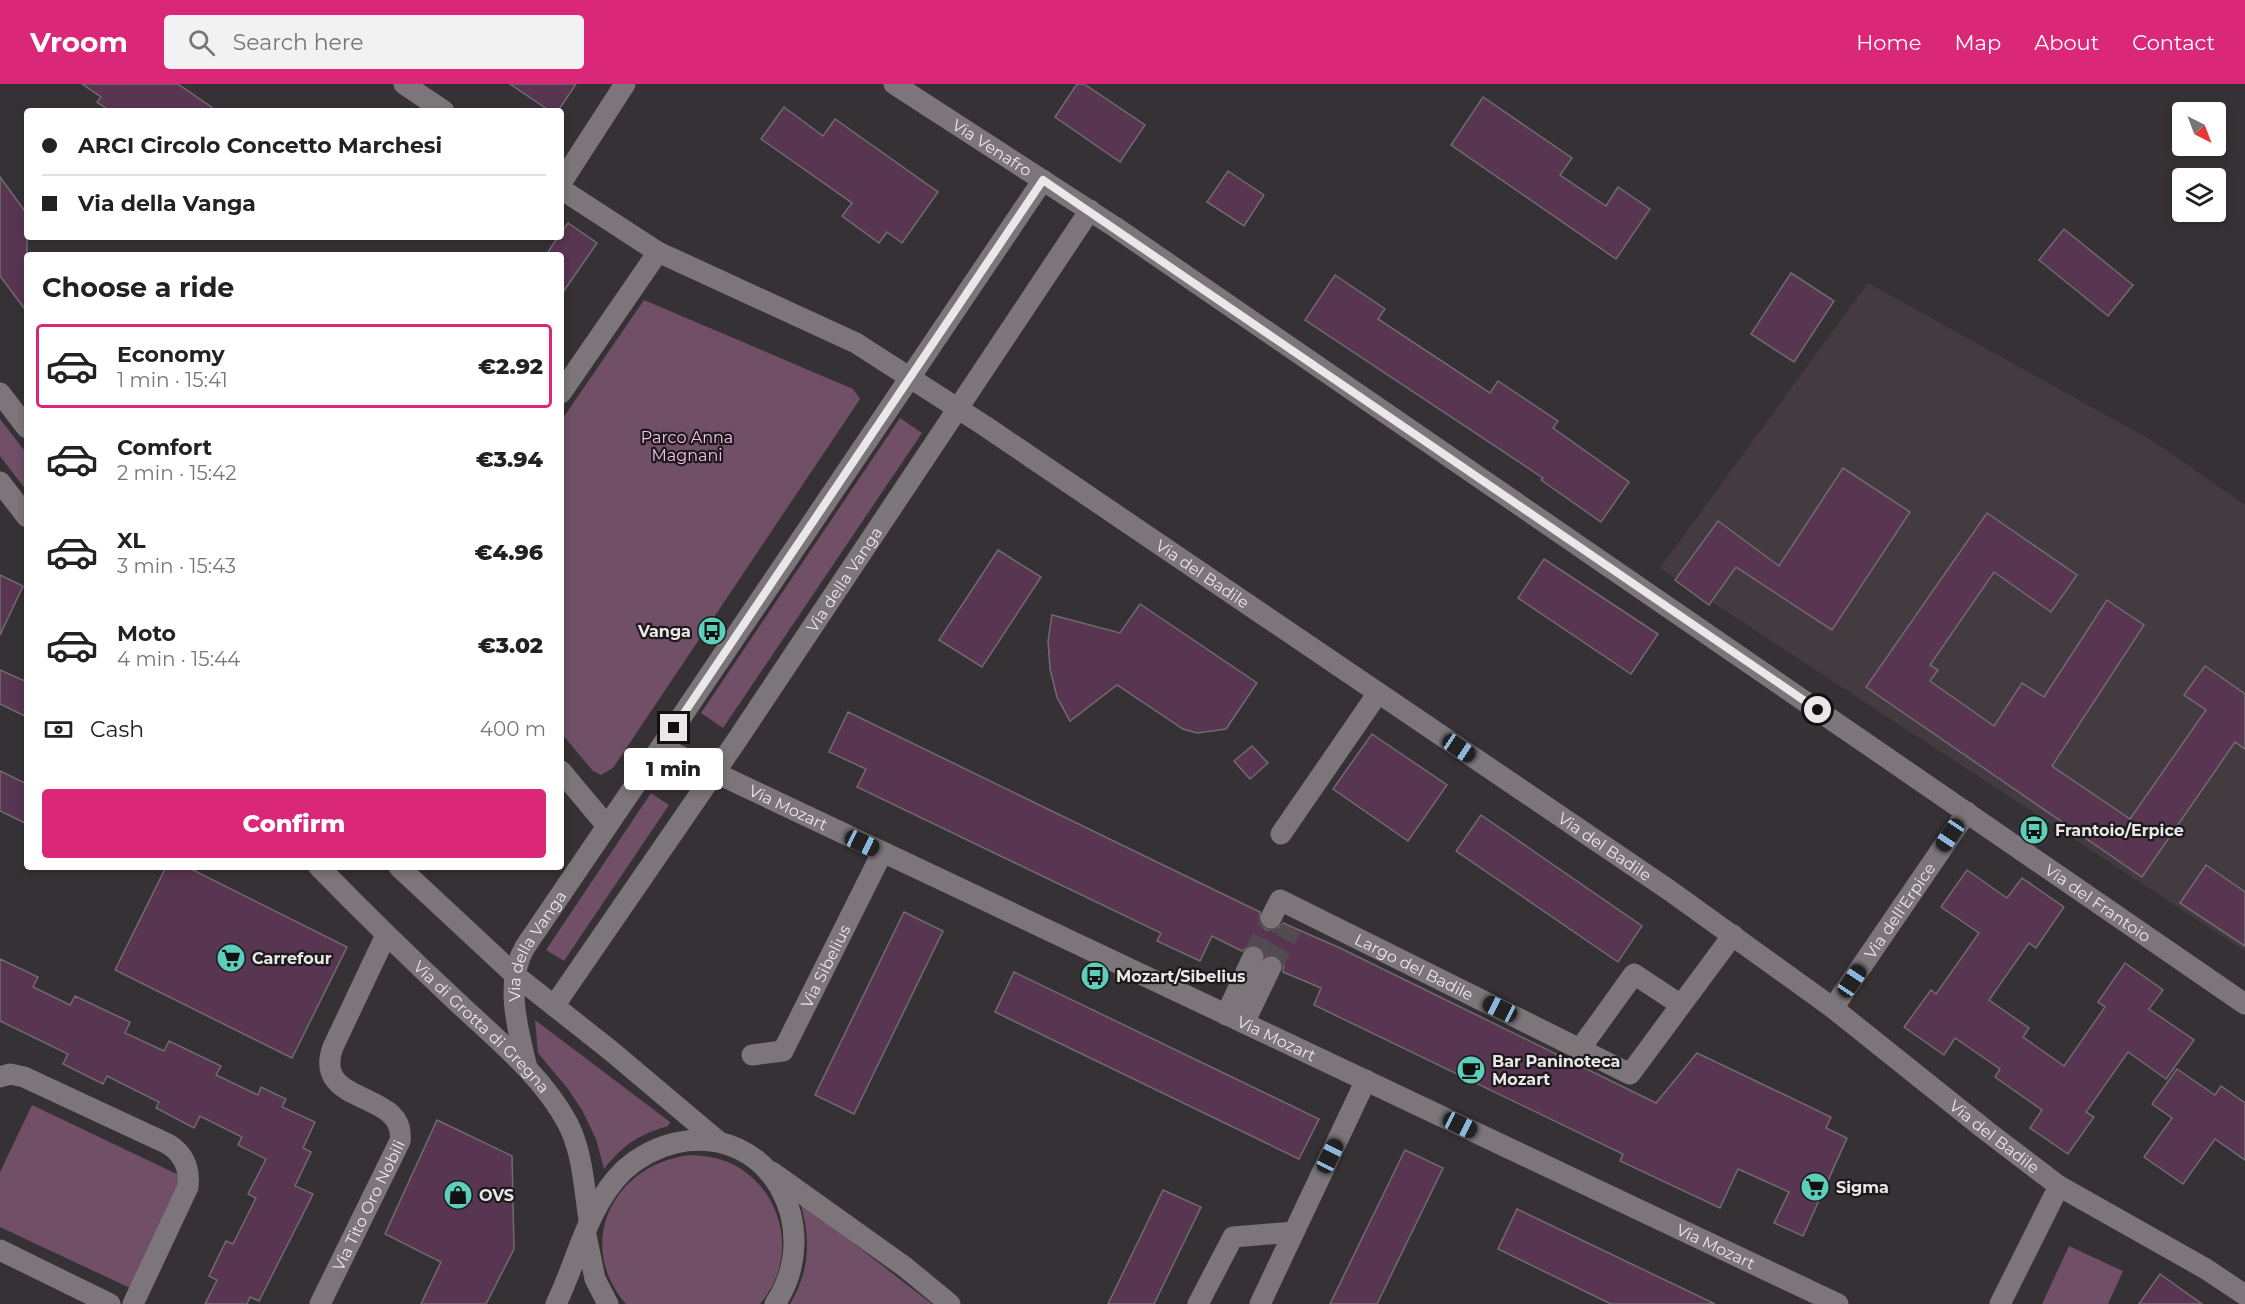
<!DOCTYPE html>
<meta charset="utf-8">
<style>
body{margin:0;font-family:Montserrat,sans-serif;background:#f2f2f2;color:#222;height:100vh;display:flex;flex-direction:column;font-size:22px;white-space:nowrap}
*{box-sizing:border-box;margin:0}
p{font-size:20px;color:#767676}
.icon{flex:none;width:33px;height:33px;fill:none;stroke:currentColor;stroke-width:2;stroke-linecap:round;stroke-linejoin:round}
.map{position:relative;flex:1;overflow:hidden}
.details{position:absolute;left:24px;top:168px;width:540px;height:618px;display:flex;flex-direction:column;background:#fff;border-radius:6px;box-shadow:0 3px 9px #0003}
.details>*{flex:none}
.top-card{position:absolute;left:24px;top:24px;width:540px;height:132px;border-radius:6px;box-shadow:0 3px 9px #0003;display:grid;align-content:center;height:132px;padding:0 18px;background:#fff}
.needle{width:39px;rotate:138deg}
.tools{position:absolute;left:2172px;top:18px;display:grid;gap:12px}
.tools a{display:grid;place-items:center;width:54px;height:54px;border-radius:6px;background:#fff;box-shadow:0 3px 9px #0003;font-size:30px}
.end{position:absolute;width:27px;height:27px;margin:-14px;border:8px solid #eae7e9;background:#111;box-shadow:0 0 0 3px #111}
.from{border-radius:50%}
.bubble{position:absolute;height:42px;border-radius:6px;background:#fff;box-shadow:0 3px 9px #0003;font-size:20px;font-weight:800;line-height:42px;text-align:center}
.car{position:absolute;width:18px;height:36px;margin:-18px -9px;border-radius:8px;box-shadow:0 0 4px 2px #0007;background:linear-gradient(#222 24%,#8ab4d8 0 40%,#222 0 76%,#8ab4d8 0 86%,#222 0)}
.top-card b{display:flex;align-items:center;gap:21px;height:57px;font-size:22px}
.top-card b+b{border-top:2px solid #e0e0e0}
.top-card i{width:15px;height:15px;background:#222}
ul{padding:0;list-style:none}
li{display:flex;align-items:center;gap:18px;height:84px;margin:0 12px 9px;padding:0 6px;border:3px solid transparent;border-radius:6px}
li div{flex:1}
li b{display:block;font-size:22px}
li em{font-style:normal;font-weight:800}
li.selected{border-color:#db2777}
li>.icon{width:54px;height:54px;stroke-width:1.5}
h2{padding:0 18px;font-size:27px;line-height:72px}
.pay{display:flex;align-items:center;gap:15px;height:66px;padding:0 18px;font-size:22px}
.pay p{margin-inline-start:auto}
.action{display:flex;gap:12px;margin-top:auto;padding:12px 18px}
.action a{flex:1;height:69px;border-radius:6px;background:#db2777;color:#fff;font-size:24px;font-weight:800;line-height:69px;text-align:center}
header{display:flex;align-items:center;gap:36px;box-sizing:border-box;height:84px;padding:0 30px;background:#db2777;color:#fff}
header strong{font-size:28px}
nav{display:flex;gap:33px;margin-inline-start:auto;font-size:21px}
.search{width:420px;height:54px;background:#f2f2f2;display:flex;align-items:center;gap:15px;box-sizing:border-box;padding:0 21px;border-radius:6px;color:#767676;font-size:22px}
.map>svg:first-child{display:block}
.built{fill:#443b41}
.green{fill:#704f67}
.building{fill:#583550;stroke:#706b6e;stroke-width:1.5}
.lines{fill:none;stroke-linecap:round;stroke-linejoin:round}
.street-tunnel{stroke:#514c50;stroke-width:21;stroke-dasharray:21 10;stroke-linecap:butt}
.street{stroke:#7c767a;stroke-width:21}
.route{stroke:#eae7e9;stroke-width:8}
.labels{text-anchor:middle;stroke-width:4.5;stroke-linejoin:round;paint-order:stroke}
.street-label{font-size:16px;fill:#eae7e9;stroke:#1c1a1b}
.park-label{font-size:16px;fill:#febfee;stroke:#1c1a1b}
.poi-label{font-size:16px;font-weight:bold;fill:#eae7e9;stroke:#1c1a1b;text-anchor:start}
</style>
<header>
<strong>Vroom</strong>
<div class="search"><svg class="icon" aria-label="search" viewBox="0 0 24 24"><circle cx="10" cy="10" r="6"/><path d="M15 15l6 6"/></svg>Search here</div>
<nav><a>Home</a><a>Map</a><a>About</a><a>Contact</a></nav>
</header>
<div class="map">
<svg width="2245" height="1220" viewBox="0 0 2245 1220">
<rect width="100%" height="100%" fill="#363135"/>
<path class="built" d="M 1868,199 L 2156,359 L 2245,421 L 2245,867 L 1660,484 Z"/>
<g class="green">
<path d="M 644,216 L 853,305 L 860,315 L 613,684 L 601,691 L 593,687 L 561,649 L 561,337 Z"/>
<path d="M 900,334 L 922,349 L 723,644 L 701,629 Z"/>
<path d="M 0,335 L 27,370 L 27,407 L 0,372 Z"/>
<path d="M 651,709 L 669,721 L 564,877 L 546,866 Z"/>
<path d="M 535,936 L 670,1038 L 668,1042 C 638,1051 624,1060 604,1085 L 596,1055 L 582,1026 L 568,1005 L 538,969 Z"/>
<path d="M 32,1021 L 183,1093 L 130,1204 L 0,1143 L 0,1088 Z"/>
<path d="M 692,1071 C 709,1072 727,1075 741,1085 C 787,1115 796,1179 760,1220 L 626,1220 C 573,1159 615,1078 692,1071 Z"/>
<path d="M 800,1118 L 932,1220 L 790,1220 C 810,1187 811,1154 800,1118 Z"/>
<path d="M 2069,1162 L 2123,1187 L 2108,1220 L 2042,1220 Z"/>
</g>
<g class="building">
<path d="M 82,0 L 178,0 L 217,27 L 110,27 L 97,18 L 101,13 Z"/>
<path d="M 510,0 L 576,0 L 558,27 L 550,27 Z"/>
<path d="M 1077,0 L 1084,0 L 1145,41 L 1120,78 L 1055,33 Z"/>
<path d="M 1483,13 L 1572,74 L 1560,91 L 1606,122 L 1618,103 L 1650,125 L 1616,175 L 1451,61 Z"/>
<path d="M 784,23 L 823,52 L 835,35 L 938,108 L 902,159 L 887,148 L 879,159 L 842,132 L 852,119 L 761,55 Z"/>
<path d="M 1228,87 L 1264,111 L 1244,142 L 1207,118 Z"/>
<path d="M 0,93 L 27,130 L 27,228 L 0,192 Z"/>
<path d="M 568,139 L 597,159 L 561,211 L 561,171 L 546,171 L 558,153 L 561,153 L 561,149 Z"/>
<path d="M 2064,145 L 2133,201 L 2108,232 L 2039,176 Z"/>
<path d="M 1791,189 L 1834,217 L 1794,278 L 1751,250 Z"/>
<path d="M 1335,191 L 1385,225 L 1378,235 L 1490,309 L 1498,297 L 1558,337 L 1553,344 L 1629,398 L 1601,438 L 1541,396 L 1543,394 L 1305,236 Z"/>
<path d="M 1843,384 L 1910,428 L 1832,546 L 1736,483 L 1709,521 L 1675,496 L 1718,437 L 1779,482 Z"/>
<path d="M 1987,429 L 2077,491 L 2051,528 L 1994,488 L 1930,581 L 1938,586 L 1930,597 L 1994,642 L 2022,599 L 2044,613 L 2107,516 L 2144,541 L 2052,682 L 2130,735 L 2206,626 L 2184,611 L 2205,582 L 2245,610 L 2245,665 L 2235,658 L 2142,793 L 1866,603 Z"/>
<path d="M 998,466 L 1041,493 L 982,583 L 939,556 Z"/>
<path d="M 1544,475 L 1658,550 L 1631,590 L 1518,514 Z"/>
<path d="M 0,491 L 23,502 L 0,551 Z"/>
<path d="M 1140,520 L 1257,599 L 1226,645 L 1197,649 L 1183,645 L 1117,601 L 1070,637 L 1057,613 L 1050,585 L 1048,557 L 1052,531 L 1120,549 Z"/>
<path d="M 0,586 L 27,598 L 27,633 L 0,620 Z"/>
<path d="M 848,628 L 1260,828 L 1260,840 L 1266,846 L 1277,845 L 1283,839 L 1340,864 L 1656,1019 L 1697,969 L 1831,1033 L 1826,1044 L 1847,1054 L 1803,1152 L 1774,1139 L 1789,1108 L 1738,1085 L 1720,1124 L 1620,1077 L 1623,1070 L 1314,921 L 1321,904 L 1283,888 L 1284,881 L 1281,875 L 1276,871 L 1266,872 L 1259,862 L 1251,860 L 1242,867 L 1212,852 L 1200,877 L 1157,857 L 1161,849 L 857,703 L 866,685 L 829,668 Z"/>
<path d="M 1372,650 L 1447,701 L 1408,757 L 1333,705 Z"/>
<path d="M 1252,662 L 1268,679 L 1250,695 L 1234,677 Z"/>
<path d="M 0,687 L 27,700 L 27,740 L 0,727 Z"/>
<path d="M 1481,731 L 1642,842 L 1618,878 L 1456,767 Z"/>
<path d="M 2206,781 L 2245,808 L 2245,862 L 2180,819 Z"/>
<path d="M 166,783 L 187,783 L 347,863 L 292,974 L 115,886 Z"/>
<path d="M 1967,786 L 2007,814 L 2022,794 L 2064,823 L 2036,864 L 2029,859 L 1989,916 L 2029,944 L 2023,953 L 2064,982 L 2105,923 L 2098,918 L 2125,879 L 2163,906 L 2149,925 L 2194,956 L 2166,995 L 2128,968 L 2086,1028 L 2094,1033 L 2068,1070 L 2030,1044 L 2042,1026 L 1995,993 L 2000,985 L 1955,954 L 1944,971 L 1904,943 L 1931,906 L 1936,910 L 1979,849 L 1941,823 Z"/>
<path d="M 904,828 L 943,847 L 854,1030 L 815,1011 Z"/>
<path d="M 0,875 L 38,893 L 33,903 L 70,921 L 75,912 L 130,938 L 125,949 L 164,967 L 169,957 L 221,982 L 216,991 L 258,1011 L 261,1003 L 286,1015 L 282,1023 L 315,1038 L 303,1064 L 311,1068 L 295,1102 L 313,1110 L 259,1217 L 250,1213 L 247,1220 L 205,1220 L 217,1196 L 209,1192 L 226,1157 L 233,1160 L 256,1114 L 248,1110 L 266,1075 L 238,1061 L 242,1053 L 200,1032 L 194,1044 L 156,1024 L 159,1018 L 107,992 L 103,1000 L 63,980 L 68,970 L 0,937 Z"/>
<path d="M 1014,888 L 1319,1035 L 1299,1075 L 995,928 Z"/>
<path d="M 2177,985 L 2215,1011 L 2221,1002 L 2245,1019 L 2245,1076 L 2215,1055 L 2183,1100 L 2144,1073 L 2172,1034 L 2152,1020 Z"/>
<path d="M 437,1036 L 512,1072 L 514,1165 L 486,1220 L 421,1220 L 441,1178 L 385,1150 Z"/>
<path d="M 1405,1066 L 1443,1084 L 1377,1220 L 1330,1220 Z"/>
<path d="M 1163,1106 L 1201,1123 L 1154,1220 L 1108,1220 Z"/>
<path d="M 1517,1125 L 1715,1220 L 1611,1220 L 1498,1165 Z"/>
<path d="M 2160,1190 L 2202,1220 L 2139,1220 Z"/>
</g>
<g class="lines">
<g class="street-tunnel">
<path d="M 1253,873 L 1271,834"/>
<path d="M 1271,883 L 1291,844"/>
</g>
<g class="street">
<path d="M 404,0 L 444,27"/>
<path id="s1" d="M 894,0 L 1115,143 L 2245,920"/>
<path d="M 561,99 L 625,0"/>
<path id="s2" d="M 561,105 L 658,168 L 856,259 L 985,342 L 1669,806 L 1833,924 L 1988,1048 L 2059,1102 L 2206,1185 L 2245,1211"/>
<path d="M 0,309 L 27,344"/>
<path d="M 561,309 L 658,168"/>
<path d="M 0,398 L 27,433"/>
<path id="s3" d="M 661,663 L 1838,1220"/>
<path d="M 561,687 L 607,742"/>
<path d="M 1281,750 L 1378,609"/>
<path id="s4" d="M 319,783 C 364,829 409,873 456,917 C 495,954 541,990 567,1038 C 583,1068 584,1104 589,1136"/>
<path d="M 399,783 L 515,891 L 610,966 L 718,1057"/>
<path id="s5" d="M 1271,834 L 1280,816 L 1630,990 L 1733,851"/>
<path id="s6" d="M 554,922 L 737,656 L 1090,126"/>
<path id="s7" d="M 1833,924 L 1967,728"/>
<path d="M 1226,931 L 1253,873"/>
<path d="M 1244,939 L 1271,883"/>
<path d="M 1580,965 L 1634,890 L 1681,921"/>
<path id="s8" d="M 752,971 L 783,967 L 882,769"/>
<path id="s9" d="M 527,984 C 518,946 504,899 525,863 L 661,663 L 1043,96"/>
<path d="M 0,993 L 10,990 L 24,993 L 168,1060 C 184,1070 190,1085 188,1103 L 133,1220"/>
<path d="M 772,1088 L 905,1183 L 950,1220"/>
<path d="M 1294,1148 L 1366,996"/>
<path d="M 586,1151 L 595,1195 L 608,1220"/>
<path d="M 0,1166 L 110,1220"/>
<path id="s10" d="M 320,1220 L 400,1057 C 407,1005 311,1023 333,963 L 386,851"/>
<path d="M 556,1220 C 578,1175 587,1123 623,1087 C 638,1073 655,1064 675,1059 C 771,1038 825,1145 775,1220"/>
<path d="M 1198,1220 L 1233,1153 L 1294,1148 L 1260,1220"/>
<path d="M 2000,1220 L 2059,1102"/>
</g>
</g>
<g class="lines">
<path class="route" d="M 674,644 L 1043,96 L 1818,626"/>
</g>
<defs>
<g id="bus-disc" transform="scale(1.5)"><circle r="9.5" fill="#5cceba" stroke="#1c1a1b"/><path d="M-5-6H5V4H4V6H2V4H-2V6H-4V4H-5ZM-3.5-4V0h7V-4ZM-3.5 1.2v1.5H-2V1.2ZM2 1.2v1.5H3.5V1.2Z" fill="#111"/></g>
<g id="supermarket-disc" transform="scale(1.5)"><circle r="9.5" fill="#5cceba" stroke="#1c1a1b"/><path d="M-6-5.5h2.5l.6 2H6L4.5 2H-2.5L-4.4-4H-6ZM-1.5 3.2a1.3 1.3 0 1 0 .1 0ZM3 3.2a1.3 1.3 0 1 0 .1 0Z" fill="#111"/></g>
<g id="cafe-disc" transform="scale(1.5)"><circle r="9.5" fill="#5cceba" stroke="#1c1a1b"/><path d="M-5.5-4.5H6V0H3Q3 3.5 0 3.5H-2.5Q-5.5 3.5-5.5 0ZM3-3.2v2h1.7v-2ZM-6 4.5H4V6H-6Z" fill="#111"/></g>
<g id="shop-disc" transform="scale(1.5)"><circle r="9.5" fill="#5cceba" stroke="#1c1a1b"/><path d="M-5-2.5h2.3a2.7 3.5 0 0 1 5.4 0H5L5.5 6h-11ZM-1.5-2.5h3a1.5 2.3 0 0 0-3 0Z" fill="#111"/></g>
</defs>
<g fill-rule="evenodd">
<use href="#bus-disc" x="712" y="547"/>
<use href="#bus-disc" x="2034" y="746"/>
<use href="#supermarket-disc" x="231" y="874"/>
<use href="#bus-disc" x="1095" y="892"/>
<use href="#cafe-disc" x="1471" y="986"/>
<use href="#supermarket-disc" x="1815" y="1103"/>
<use href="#shop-disc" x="458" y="1111"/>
</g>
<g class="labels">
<g class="street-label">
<text dy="6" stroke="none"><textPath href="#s1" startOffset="117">Via Venafro</textPath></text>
<text dy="6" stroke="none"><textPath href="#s2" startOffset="750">Via del Badile</textPath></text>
<text dy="6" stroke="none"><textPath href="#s6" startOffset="516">Via della Vanga</textPath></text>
<text dy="6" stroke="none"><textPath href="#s3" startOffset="141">Via Mozart</textPath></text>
<text dy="6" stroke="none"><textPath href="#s2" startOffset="1236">Via del Badile</textPath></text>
<text dy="6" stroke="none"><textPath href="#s1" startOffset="1456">Via del Frantoio</textPath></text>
<text dy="6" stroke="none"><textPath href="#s7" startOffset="118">Via dell'Erpice</textPath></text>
<text dy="6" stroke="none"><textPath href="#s9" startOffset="129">Via della Vanga</textPath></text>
<text dy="6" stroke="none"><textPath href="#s8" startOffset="126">Via Sibelius</textPath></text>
<text dy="6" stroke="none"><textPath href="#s5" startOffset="170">Largo del Badile</textPath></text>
<text dy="6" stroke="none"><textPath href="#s4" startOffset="228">Via di Grotta di Gregna</textPath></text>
<text dy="6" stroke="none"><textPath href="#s3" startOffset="681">Via Mozart</textPath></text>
<text dy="6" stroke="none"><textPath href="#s2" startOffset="1722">Via del Badile</textPath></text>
<text dy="6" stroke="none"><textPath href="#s10" startOffset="110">Via Tito Oro Nobili</textPath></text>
<text dy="6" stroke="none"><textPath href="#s3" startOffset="1167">Via Mozart</textPath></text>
</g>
<g class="park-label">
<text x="687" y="359">Parco Anna<tspan x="687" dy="18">Magnani</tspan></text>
</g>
<g class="poi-label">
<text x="691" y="553" text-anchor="end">Vanga</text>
<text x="2055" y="752">Frantoio/Erpice</text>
<text x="252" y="880">Carrefour</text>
<text x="1116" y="898">Mozart/Sibelius</text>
<text x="1492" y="983">Bar Paninoteca<tspan x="1492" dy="18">Mozart</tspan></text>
<text x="1836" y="1109">Sigma</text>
<text x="479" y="1117">OVS</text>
</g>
</g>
</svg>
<div class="tools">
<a><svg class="needle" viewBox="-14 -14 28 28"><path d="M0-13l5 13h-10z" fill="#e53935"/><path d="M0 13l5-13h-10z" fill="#767676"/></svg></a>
<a><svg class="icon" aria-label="layers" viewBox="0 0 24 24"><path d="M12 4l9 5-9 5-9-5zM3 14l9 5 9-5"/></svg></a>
</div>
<i class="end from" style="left:1818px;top:626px"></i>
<i class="end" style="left:674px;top:644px"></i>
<div class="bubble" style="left:624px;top:664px;width:99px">1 min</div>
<i class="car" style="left:1459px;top:664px;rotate:124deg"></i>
<i class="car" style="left:1950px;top:751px;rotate:214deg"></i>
<i class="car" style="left:862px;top:759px;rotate:115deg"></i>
<i class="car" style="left:1852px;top:897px;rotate:34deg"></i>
<i class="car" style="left:1500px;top:925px;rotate:296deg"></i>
<i class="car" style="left:1460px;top:1041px;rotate:116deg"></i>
<i class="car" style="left:1330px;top:1072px;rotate:26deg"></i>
<div class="top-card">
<b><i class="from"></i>ARCI Circolo Concetto Marchesi</b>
<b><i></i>Via della Vanga</b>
</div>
<section class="details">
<h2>Choose a ride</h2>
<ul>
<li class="selected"><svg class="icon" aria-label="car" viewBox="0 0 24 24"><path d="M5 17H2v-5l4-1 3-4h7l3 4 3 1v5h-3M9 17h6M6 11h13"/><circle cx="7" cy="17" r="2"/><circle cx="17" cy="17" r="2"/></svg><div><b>Economy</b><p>1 min · 15:41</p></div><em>€2.92</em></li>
<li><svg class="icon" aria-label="car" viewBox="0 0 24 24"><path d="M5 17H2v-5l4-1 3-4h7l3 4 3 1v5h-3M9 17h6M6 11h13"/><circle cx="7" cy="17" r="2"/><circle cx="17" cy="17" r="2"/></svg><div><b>Comfort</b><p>2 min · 15:42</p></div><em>€3.94</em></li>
<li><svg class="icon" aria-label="car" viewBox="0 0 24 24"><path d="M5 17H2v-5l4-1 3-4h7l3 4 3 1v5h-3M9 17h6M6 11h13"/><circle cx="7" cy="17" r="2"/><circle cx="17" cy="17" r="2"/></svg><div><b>XL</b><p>3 min · 15:43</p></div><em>€4.96</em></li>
<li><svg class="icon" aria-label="car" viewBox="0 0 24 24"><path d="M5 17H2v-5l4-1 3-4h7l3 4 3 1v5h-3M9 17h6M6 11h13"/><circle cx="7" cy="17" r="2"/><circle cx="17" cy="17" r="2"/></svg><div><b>Moto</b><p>4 min · 15:44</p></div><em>€3.02</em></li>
</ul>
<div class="pay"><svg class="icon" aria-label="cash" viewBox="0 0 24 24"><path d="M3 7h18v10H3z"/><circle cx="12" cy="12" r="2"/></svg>Cash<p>400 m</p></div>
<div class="action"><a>Confirm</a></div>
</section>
</div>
